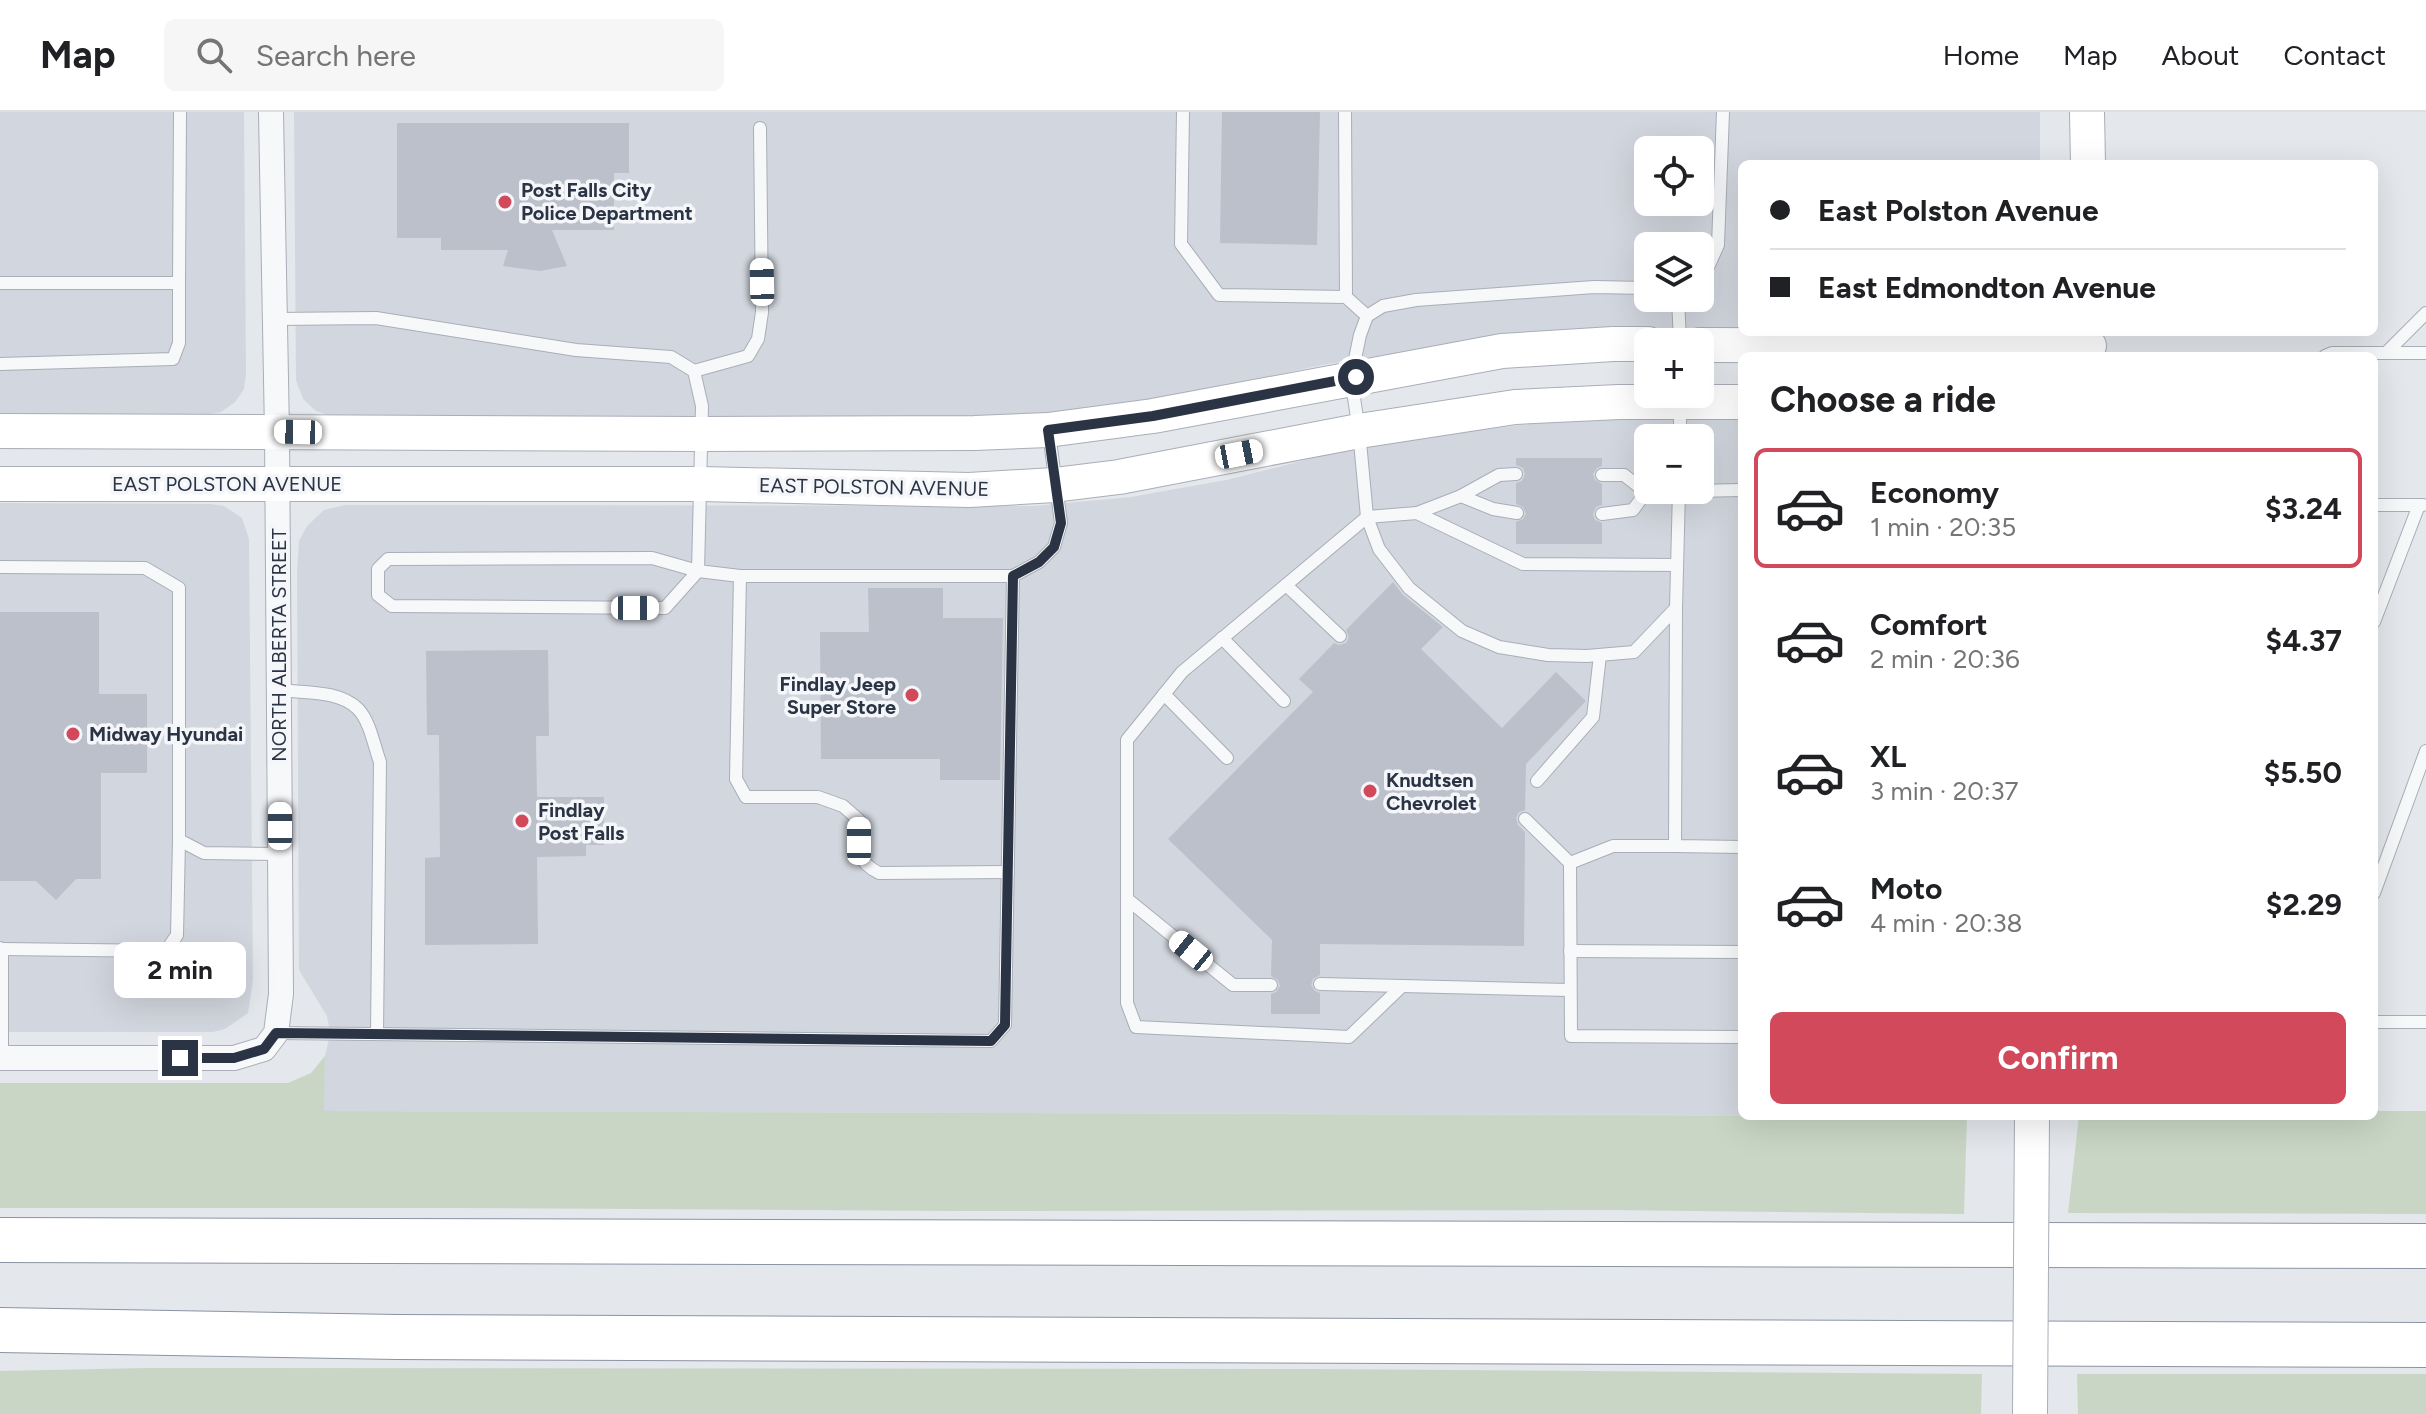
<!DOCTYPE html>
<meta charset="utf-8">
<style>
body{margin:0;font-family:Figtree,sans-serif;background:#f6f6f6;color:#202124;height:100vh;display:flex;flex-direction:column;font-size:30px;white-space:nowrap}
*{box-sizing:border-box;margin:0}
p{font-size:26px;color:#757577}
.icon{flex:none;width:44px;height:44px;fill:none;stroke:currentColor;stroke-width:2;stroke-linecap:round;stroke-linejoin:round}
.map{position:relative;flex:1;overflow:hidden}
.details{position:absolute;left:1738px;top:240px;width:640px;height:768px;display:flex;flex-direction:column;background:#fff;border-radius:12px;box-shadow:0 8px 32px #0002}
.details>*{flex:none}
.top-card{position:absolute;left:1738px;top:48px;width:640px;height:176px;border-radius:12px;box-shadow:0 8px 32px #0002;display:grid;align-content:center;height:176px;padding:0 32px;background:#fff}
.fabs{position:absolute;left:1634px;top:24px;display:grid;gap:16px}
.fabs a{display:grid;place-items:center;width:80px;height:80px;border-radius:12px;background:#fff;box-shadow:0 8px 32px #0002;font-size:40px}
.end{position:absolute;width:36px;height:36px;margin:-18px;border:10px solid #2b3445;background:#fff;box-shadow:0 0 0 4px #fff}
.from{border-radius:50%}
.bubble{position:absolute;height:56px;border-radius:12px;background:#fff;box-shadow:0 8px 32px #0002;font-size:26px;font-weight:700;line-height:56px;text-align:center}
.car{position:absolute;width:24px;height:48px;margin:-24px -12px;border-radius:10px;box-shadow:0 0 6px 2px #0007;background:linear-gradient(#fff 24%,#345 0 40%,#fff 0 76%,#345 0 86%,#fff 0)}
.top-card b{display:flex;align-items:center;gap:28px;height:76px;font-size:30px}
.top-card b+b{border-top:2px solid #e0e0e0}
.top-card i{width:20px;height:20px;background:#202124}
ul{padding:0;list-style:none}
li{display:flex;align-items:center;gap:24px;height:120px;margin:0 16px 12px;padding:0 16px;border:4px solid transparent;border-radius:12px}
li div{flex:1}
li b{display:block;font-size:30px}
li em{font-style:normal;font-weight:700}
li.selected{border-color:#d1495b}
li>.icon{width:72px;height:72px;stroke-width:1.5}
h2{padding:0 32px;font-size:36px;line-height:96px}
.button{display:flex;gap:16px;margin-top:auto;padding:16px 32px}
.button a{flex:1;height:92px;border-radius:12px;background:#d1495b;color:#fff;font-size:32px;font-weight:700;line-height:92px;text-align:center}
header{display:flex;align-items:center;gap:48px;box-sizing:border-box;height:112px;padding:0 40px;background:#fff;border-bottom:2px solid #e0e0e0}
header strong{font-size:38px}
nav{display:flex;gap:44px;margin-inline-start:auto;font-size:28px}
.search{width:560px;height:72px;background:#f6f6f6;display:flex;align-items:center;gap:20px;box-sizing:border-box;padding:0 28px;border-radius:12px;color:#757577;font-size:30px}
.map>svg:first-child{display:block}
.built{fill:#d2d6de;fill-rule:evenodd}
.green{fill:#c9d6c5}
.building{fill:#bbc0ca}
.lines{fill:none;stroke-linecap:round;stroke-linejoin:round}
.lane-casing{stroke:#a9aeb7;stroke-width:14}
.street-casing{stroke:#a9aeb7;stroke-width:26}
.secondary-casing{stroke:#a9aeb7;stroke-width:36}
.highway-casing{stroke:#8b94a3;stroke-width:46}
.lane{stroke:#f7f8fa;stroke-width:12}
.street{stroke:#f7f8fa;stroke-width:24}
.secondary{stroke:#fff;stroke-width:34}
.highway{stroke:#fff;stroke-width:44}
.secondary-bridge-casing{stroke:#a9aeb7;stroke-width:36;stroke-linecap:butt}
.secondary-bridge{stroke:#fff;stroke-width:34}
.route{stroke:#2b3445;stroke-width:10}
.poi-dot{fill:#d1495b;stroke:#f4f6f9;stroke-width:3}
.labels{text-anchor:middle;stroke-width:7;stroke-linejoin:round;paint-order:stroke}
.poi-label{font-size:20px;font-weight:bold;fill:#2b3445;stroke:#f4f6f9;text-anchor:start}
.street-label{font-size:20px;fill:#2b3445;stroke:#f4f6f9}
</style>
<header>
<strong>Map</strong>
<div class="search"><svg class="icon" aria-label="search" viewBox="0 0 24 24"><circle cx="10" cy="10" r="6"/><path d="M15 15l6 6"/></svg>Search here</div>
<nav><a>Home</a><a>Map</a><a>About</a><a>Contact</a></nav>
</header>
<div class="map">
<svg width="2426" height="1302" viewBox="0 0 2426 1302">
<rect width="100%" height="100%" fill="#e4e7ec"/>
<g class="built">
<path d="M 0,0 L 244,0 L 246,262 L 244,277 L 235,290 L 221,300 L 200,304 L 0,303 Z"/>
<path d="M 294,0 L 2040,0 L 2040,52 L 1742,52 L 1742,216 L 1639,216 L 1436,235 L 1322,253 L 1171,286 L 1054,301 L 997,305 L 331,304 L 316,299 L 303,287 L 296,268 ZM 1648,38 L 1700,38 L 1700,90 L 1648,90 ZM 1648,134 L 1700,134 L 1700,186 L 1648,186 Z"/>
<path d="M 1647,304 L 1742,305 L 1742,1003 L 323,999 L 325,944 L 329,927 L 329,914 L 327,904 L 299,858 L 297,460 L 299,429 L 307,414 L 324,398 L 345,393 L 1034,394 L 1131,385 L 1226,368 L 1341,339 L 1436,323 L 1555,309 ZM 1648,326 L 1700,326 L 1700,378 L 1648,378 Z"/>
<path d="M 0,391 L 210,392 L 224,394 L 242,406 L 249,427 L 253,868 L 248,901 L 225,917 L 213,920 L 0,920 Z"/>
</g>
<g class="green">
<path d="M 325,944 L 324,999 L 1967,1004 L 1964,1102 L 1609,1098 L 959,1099 L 455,1096 L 0,1096 L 0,971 L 288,971 L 311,961 Z"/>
<path d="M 2374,999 L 2426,999 L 2426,1102 L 2068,1101 L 2079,1004 L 2374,1004 Z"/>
<path d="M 146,1256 L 1315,1257 L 1982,1262 L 1981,1302 L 0,1302 L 0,1259 Z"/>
<path d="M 2077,1262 L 2426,1262 L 2426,1302 L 2078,1302 Z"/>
</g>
<g class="building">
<path d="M 1222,0 L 1320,0 L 1317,133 L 1220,131 Z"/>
<path d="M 397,11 L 629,11 L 629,61 L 614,61 L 614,118 L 552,118 L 567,154 L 540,159 L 503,154 L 508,138 L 441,138 L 441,126 L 397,126 Z"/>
<path d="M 1516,346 L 1602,346 L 1602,354 L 1597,356 L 1593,362 L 1595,368 L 1602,372 L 1602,393 L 1596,395 L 1593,402 L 1595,408 L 1602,411 L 1602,432 L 1516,432 L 1516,410 L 1523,407 L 1526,402 L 1523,395 L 1516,392 L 1516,371 L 1522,369 L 1525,362 L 1523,356 L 1516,353 Z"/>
<path d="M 1393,470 L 1403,483 L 1443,515 L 1421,537 L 1502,616 L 1556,560 L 1586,589 L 1526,652 L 1525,698 L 1519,700 L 1516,706 L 1518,713 L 1525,720 L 1524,834 L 1320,832 L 1320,863 L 1313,867 L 1311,873 L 1315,879 L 1320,881 L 1320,902 L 1271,902 L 1271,882 L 1276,880 L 1280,874 L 1278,868 L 1271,864 L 1272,828 L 1168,727 L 1313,580 L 1299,567 L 1334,531 L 1339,533 L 1346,531 L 1349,525 L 1346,518 Z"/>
<path d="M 868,476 L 943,476 L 943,506 L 1003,506 L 1000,668 L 940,668 L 940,647 L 821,647 L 820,520 L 869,520 Z"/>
<path d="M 0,500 L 99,500 L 99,582 L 147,582 L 147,661 L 101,661 L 101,767 L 76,767 L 56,788 L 36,769 L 0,769 Z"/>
<path d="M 548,538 L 549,624 L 536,624 L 537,685 L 604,685 L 604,733 L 586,733 L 586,744 L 537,745 L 538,832 L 425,833 L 425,746 L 440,745 L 439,623 L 427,623 L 426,539 Z"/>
</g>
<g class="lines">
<g class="lane-casing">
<g id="lane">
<path d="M 1183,0 L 1181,132 L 1219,183 L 1346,185 L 1367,204"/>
<path d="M 1345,0 L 1346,185"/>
<path d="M 1700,159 L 1709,153 L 1718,133 L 1723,0"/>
<path d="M 0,171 L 179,171 L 180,0"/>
<path d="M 1648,176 L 1594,175 L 1416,188 L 1383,194 L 1367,204 L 1360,223 L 1351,266 L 1359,319 L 1367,405 L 1379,437 L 1409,476 L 1462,519 L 1499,535 L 1548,543 L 1587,544 L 1634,540 L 1676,496 L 1679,378"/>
<path d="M 1678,186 L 1680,230"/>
<path d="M 275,207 L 376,206 L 576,238 L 671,245 L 694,259 L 702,294 L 698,459 L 740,464 L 1013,464 L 1039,450 L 1054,435 L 1061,411 L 1049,321"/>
<path d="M 2386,241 L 2426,201"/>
<path d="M 2325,244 L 2332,241 L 2426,241"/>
<path d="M 0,252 L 173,247 L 179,231 L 179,171"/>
<path d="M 694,259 L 748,244 L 758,227 L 762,200 L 760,16"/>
<path d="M 1680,326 L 1680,293"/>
<path d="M 1602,363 L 1624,363 L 1646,380 L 1742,378"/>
<path d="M 1461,384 L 1493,397 L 1517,401"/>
<path d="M 2374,393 L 2423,393"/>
<path d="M 1417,401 L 1461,384 L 1499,363 L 1516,362"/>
<path d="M 1602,402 L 1633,398 L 1646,380"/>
<path d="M 652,446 L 698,459 L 665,496 L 392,494 L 378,483 L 378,457 L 388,447 Z"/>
<path d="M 0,455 L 145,456 L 179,476 L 179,728 L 204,741 L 280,742"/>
<path d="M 740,464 L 736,667 L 746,685 L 818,685 L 843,694 L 859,708 C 859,733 853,748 879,761 L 1008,760"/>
<path d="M 1286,473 L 1340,524"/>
<path d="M 1676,496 L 1675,734 L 1742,735"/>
<path d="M 2374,510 L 2419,393"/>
<path d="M 1222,526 L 1284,589"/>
<path d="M 279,578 C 304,581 339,578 358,597 C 370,609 374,634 380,650 L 377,921"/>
<path d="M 1164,582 L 1227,646"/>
<path d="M 1537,669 L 1593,605 L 1600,543"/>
<path d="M 1525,707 L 1570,751"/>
<path d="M 1675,734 L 1613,734 L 1570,751 L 1571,924 L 1742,925"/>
<path d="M 2374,781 L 2426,639"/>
<path d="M 1127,787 L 1233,873 L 1271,873"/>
<path d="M 0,836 L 2,837 L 2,946"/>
<path d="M 2,837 L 166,839 L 177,823 L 179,728"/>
<path d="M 1570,839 L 1742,840"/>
<path d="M 1320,872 L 1570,878"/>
<path d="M 1400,876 L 1349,925 L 1136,915 L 1127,891 L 1127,628 L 1182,560 L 1367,405 L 1417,401 L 1523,452 L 1677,453"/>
<path d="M 2374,910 L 2426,910"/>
<path d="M 276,921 L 991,929 L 1005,913 L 1013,464"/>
</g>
</g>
<g class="street-casing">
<path id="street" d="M 0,946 L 234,946 L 264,937 L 276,921 L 281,882 L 277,320 L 271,0"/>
</g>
<g class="secondary-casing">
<g id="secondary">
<path d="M 2087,0 L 2088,52"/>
<path d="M 1700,233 L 2089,234"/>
<path d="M 0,319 L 701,322 L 975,321 L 1048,318 L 1153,304 L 1502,239 L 1613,232 L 1648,232"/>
<path d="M 0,372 L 701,372 L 969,378 L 1054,373 L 1119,365 L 1359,319 L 1515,295 L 1619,290 L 1742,290"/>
</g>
</g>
<g class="highway-casing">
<g id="highway">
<path d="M 0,1128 L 2426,1134"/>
<path d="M 0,1218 L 397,1225 L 2426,1233"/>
</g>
</g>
<use href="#lane" class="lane"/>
<use href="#street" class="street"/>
<use href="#secondary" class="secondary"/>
<use href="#highway" class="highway"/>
<g class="secondary-bridge-casing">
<path id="secondary-bridge" d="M 2030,1302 L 2032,1004"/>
</g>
<use href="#secondary-bridge" class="secondary-bridge"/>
</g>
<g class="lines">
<path class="route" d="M 180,946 L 234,946 L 264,937 L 276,921 L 991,929 L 1005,913 L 1013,464 L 1039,450 L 1054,435 L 1061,411 L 1048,318 L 1153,304 L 1356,265"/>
</g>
<g class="poi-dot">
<circle cx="505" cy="90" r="8"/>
<circle cx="912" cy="583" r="8"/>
<circle cx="73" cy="622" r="8"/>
<circle cx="1370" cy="679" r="8"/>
<circle cx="522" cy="709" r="8"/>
</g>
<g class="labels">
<g class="poi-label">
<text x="521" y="85">Post Falls City<tspan x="521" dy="23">Police Department</tspan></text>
<text x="896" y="579" text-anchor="end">Findlay Jeep<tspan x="896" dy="23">Super Store</tspan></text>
<text x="89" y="629">Midway Hyundai</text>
<text x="1386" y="675">Knudtsen<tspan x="1386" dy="23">Chevrolet</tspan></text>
<text x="538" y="705">Findlay<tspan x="538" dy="23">Post Falls</tspan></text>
</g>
<g class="street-label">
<text x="227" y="379">EAST POLSTON AVENUE</text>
<text transform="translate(874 375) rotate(1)" y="7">EAST POLSTON AVENUE</text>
<text transform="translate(279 533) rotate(-90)" y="7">NORTH ALBERTA STREET</text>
</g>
</g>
</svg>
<div class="fabs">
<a><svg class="icon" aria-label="locate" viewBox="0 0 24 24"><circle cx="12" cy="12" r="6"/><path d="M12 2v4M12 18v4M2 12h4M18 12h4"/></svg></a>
<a><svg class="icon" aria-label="layers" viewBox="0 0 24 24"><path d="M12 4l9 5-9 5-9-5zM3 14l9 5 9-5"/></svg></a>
<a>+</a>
<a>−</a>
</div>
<i class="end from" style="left:1356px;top:265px"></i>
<i class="end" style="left:180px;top:946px"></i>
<div class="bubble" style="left:114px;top:830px;width:132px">2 min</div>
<i class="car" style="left:762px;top:170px;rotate:359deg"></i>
<i class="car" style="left:298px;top:320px;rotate:271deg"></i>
<i class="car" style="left:1239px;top:342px;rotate:79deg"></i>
<i class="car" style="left:635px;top:496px;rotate:90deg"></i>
<i class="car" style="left:280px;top:714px;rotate:0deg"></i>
<i class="car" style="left:859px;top:729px;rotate:0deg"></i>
<i class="car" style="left:1191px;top:839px;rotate:309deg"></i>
<div class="top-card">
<b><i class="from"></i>East Polston Avenue</b>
<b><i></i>East Edmondton Avenue</b>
</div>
<section class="details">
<h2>Choose a ride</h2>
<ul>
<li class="selected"><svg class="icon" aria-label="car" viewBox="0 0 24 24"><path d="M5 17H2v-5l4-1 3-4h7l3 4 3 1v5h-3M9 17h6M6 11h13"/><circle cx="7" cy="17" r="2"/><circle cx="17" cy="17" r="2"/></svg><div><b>Economy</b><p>1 min · 20:35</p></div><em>$3.24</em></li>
<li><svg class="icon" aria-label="car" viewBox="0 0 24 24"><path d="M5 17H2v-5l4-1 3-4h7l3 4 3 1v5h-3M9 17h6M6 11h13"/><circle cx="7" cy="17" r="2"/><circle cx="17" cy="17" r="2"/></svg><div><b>Comfort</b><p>2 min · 20:36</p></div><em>$4.37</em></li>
<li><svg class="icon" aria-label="car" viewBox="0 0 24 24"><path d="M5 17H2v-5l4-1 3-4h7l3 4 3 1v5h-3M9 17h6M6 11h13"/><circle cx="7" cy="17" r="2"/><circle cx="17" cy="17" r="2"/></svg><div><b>XL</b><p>3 min · 20:37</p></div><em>$5.50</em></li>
<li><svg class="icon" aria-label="car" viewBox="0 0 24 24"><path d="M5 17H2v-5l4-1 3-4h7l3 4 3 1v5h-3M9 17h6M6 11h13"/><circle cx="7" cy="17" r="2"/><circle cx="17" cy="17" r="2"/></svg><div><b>Moto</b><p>4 min · 20:38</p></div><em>$2.29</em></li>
</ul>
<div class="button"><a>Confirm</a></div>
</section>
</div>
